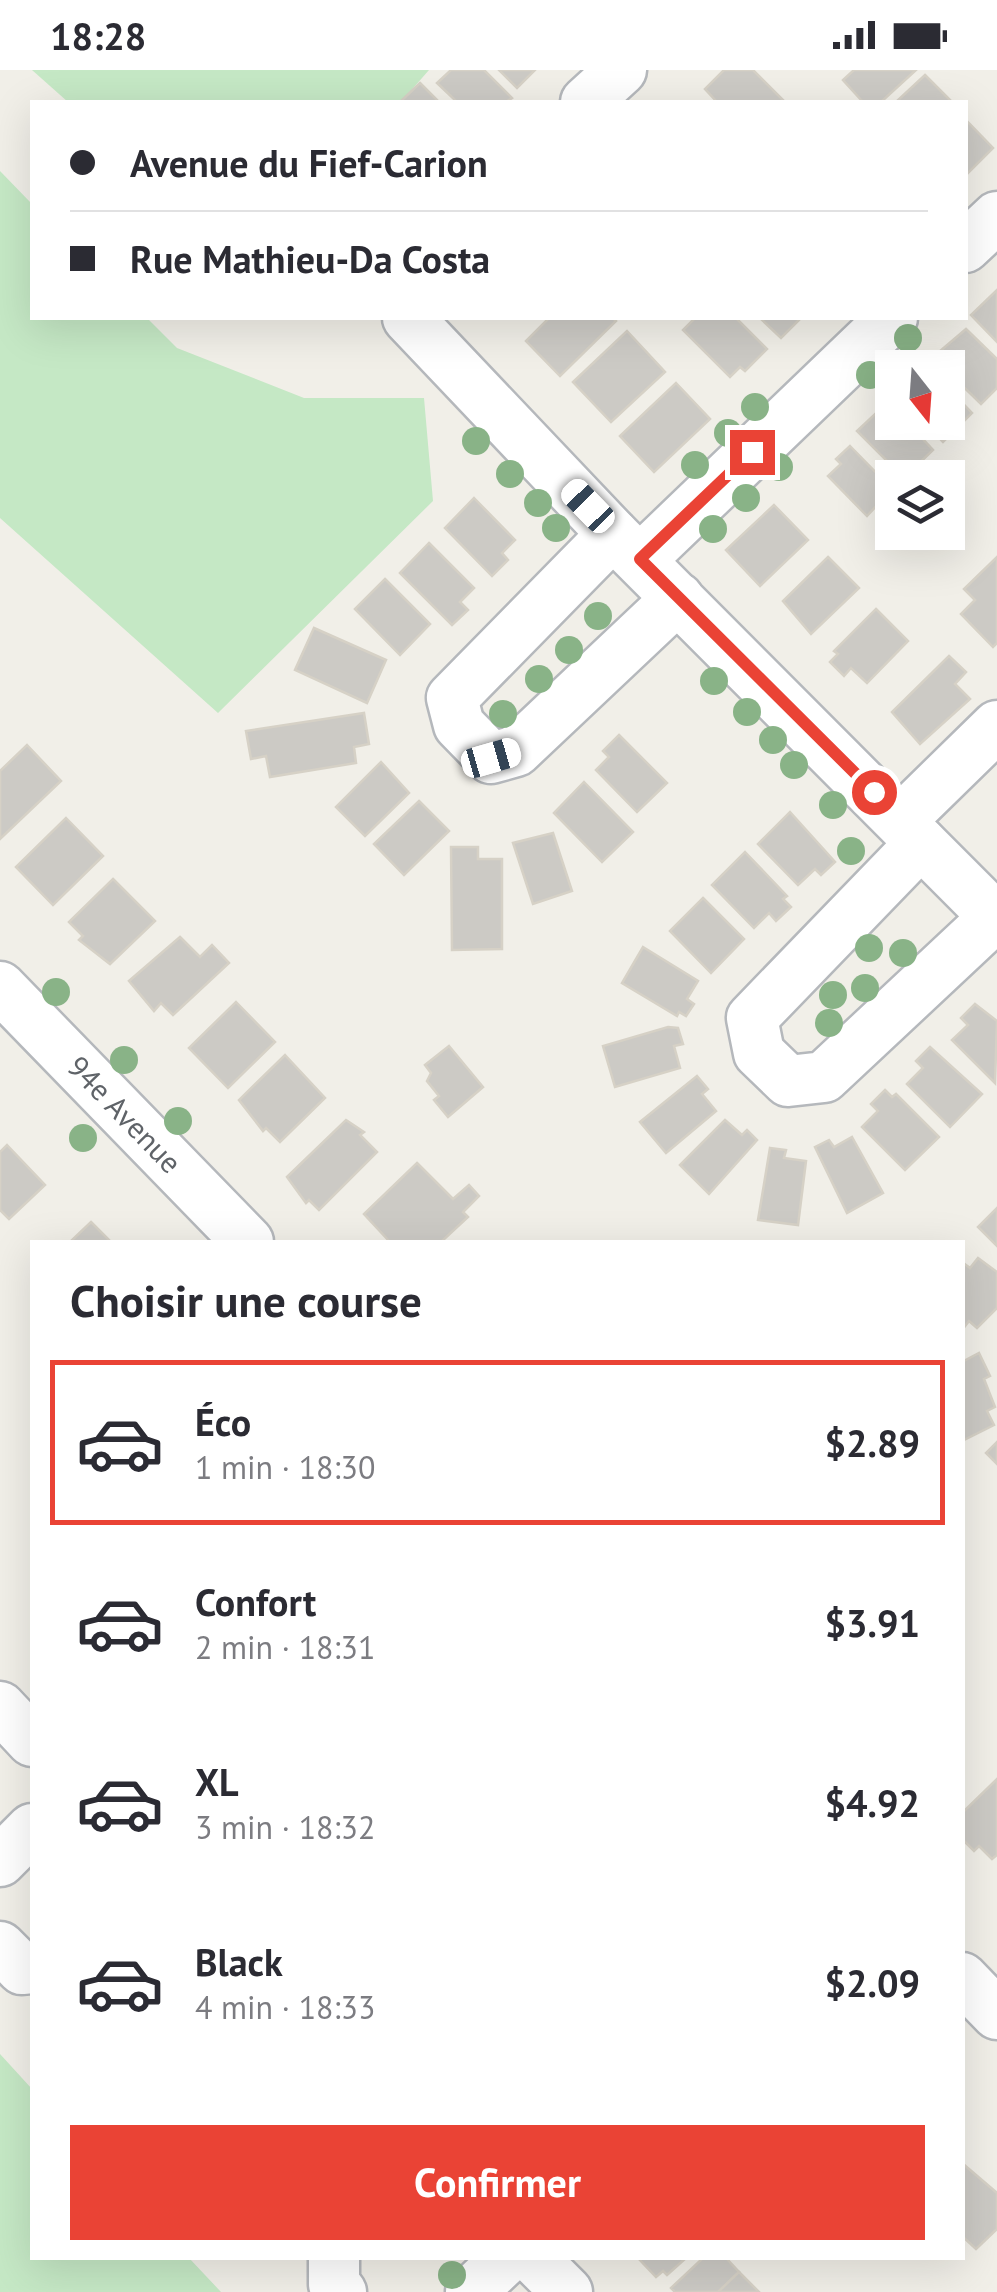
<!DOCTYPE html>
<html lang="fr">
<meta charset="utf-8">
<style>
body{margin:0;font-family:"PT Sans",sans-serif;background:#f2f2f3;color:#2b2b33;height:100vh;display:flex;flex-direction:column;font-size:38px;white-space:nowrap}
*{box-sizing:border-box;margin:0}
p{font-size:32px;color:#7c7c81}
.icon{flex:none;width:55px;height:55px;fill:none;stroke:currentColor;stroke-width:2;stroke-linecap:round;stroke-linejoin:round}
.map{position:relative;flex:1;overflow:hidden}
.drawer{position:absolute;left:30px;top:1170px;width:935px;height:1020px;display:flex;flex-direction:column;background:#fff;border-radius:0px;box-shadow:0 10px 40px #0002}
.drawer>*{flex:none}
.banner{position:absolute;left:30px;top:30px;width:938px;height:220px;border-radius:0px;box-shadow:0 10px 40px #0002;display:grid;align-content:center;height:220px;padding:0 40px;background:#fff}
.needle{width:65px;rotate:163deg}
.controls{position:absolute;left:875px;top:280px;display:grid;gap:20px}
.controls a{display:grid;place-items:center;width:90px;height:90px;border-radius:0px;background:#fff;box-shadow:0 10px 40px #0002;font-size:50px}
.end{position:absolute;width:45px;height:45px;margin:-22px;border:12px solid #ea4335;background:#fff;box-shadow:0 0 0 5px #fff}
.from{border-radius:50%}
.car{position:absolute;width:30px;height:60px;margin:-30px -15px;border-radius:12px;box-shadow:0 0 8px 2px #0007;background:linear-gradient(#fff 24%,#345 0 40%,#fff 0 76%,#345 0 86%,#fff 0)}
.banner b{display:flex;align-items:center;gap:35px;height:95px;font-size:38px}
.banner b+b{border-top:2px solid #e1e1e2}
.banner i{width:25px;height:25px;background:#2b2b33}
ul{padding:0;list-style:none}
li{display:flex;align-items:center;gap:30px;height:165px;margin:0 20px 15px;padding:0 20px;border:5px solid transparent;border-radius:0px}
li div{flex:1}
li b{display:block;font-size:38px}
li em{font-style:normal;font-weight:700}
li.active{border-color:#ea4335}
li>.icon{width:90px;height:90px;stroke-width:1.5}
h2{padding:0 40px;font-size:45px;line-height:120px}
.action{display:flex;gap:20px;margin-top:auto;padding:20px 40px}
.action a{flex:1;height:115px;border-radius:0px;background:#ea4335;color:#fff;font-size:40px;font-weight:700;line-height:115px;text-align:center}
.status{display:flex;justify-content:space-between;align-items:center;height:70px;padding:0 50px;background:#fff;direction:ltr}
.status svg{height:28px;fill:currentColor}
.map>svg:first-child{display:block}
.green{fill:#c5e8c5}
.building{fill:#cccac5;stroke:#d6d1c6;stroke-width:2.5}
.lines{fill:none;stroke-linecap:round;stroke-linejoin:round}
.minor-casing{stroke:#b5b8bc;stroke-width:55}
.minor{stroke:#fff;stroke-width:50}
.tree{fill:#89b387}
.route{stroke:#ea4335;stroke-width:12}
.labels{text-anchor:middle;stroke-width:8;stroke-linejoin:round;paint-order:stroke}
.street-label{font-size:30px;fill:#5f6368;stroke:#fff}
</style>
<div class="status"><b>18:28</b><svg viewBox="0 0 49 12"><path d="M0 12V9h3v3zM5 12V6h3v6zM10 12V3h3v9zM15 12V0h3v12zM26 1h20v11H26zM47 4h2v5h-2z"/></svg></div>
<div class="map">
<svg width="997" height="2222" viewBox="0 0 997 2222">
<rect width="100%" height="100%" fill="#f1efe8"/>
<g class="green">
<path d="M 32,0 L 429,0 L 401,32 L 68,32 Z"/>
<path d="M 0,101 L 32,134 L 32,248 L 147,248 L 177,278 L 304,328 L 424,328 L 433,431 L 218,643 L 0,448 Z"/>
<path d="M 0,1984 L 32,2019 L 32,2188 L 189,2188 L 221,2222 L 0,2222 Z"/>
</g>
<g class="building">
<path d="M 451,0 L 484,0 L 512,28 L 506,32 L 457,32 L 437,13 Z"/>
<path d="M 499,0 L 535,0 L 517,18 Z"/>
<path d="M 724,0 L 753,0 L 785,32 L 717,32 L 705,19 Z"/>
<path d="M 854,0 L 916,0 L 881,32 L 863,32 L 843,10 Z"/>
<path d="M 925,5 L 952,32 L 896,32 Z"/>
<path d="M 420,13 L 439,32 L 400,32 Z"/>
<path d="M 965,49 L 993,78 L 965,106 Z"/>
<path d="M 997,220 L 997,272 L 971,245 Z"/>
<path d="M 549,248 L 613,248 L 616,251 L 560,306 L 526,271 Z"/>
<path d="M 695,248 L 736,248 L 767,279 L 745,301 L 740,297 L 730,307 L 683,260 Z"/>
<path d="M 760,248 L 801,248 L 781,268 Z"/>
<path d="M 966,259 L 997,289 L 997,318 L 981,334 L 933,287 Z"/>
<path d="M 627,261 L 665,302 L 611,352 L 573,312 Z"/>
<path d="M 676,313 L 710,349 L 654,402 L 620,366 Z"/>
<path d="M 948,318 L 972,343 L 943,372 L 924,352 L 948,352 Z"/>
<path d="M 888,332 L 892,352 L 907,352 L 933,380 L 904,408 L 857,361 Z"/>
<path d="M 850,376 L 892,419 L 867,446 L 828,406 L 841,394 L 836,389 Z"/>
<path d="M 474,428 L 515,470 L 502,483 L 508,490 L 492,506 L 445,458 Z"/>
<path d="M 774,435 L 808,470 L 760,516 L 726,480 Z"/>
<path d="M 429,473 L 474,518 L 460,532 L 468,540 L 452,555 L 400,503 Z"/>
<path d="M 828,487 L 859,518 L 811,564 L 783,531 Z"/>
<path d="M 997,487 L 997,573 L 993,577 L 961,544 L 975,530 L 964,519 Z"/>
<path d="M 385,509 L 430,554 L 400,585 L 355,539 Z"/>
<path d="M 876,539 L 908,571 L 867,613 L 851,598 L 844,606 L 830,592 L 838,584 L 834,581 Z"/>
<path d="M 314,558 L 386,590 L 367,633 L 295,600 Z"/>
<path d="M 949,586 L 966,602 L 955,614 L 970,629 L 920,674 L 892,642 Z"/>
<path d="M 364,643 L 369,674 L 354,677 L 356,693 L 270,707 L 266,686 L 251,689 L 246,661 Z"/>
<path d="M 619,665 L 667,713 L 637,742 L 596,700 L 609,687 L 603,681 Z"/>
<path d="M 27,675 L 61,711 L 0,769 L 0,701 Z"/>
<path d="M 381,692 L 409,723 L 365,766 L 336,737 Z"/>
<path d="M 584,712 L 633,762 L 602,792 L 554,743 Z"/>
<path d="M 419,731 L 449,761 L 404,805 L 374,774 Z"/>
<path d="M 790,742 L 835,792 L 821,805 L 815,799 L 798,815 L 758,774 Z"/>
<path d="M 66,748 L 103,786 L 53,835 L 16,797 Z"/>
<path d="M 553,763 L 572,821 L 533,834 L 513,773 Z"/>
<path d="M 451,777 L 478,777 L 478,789 L 502,789 L 502,879 L 452,880 Z"/>
<path d="M 745,782 L 787,826 L 783,829 L 791,837 L 776,851 L 769,843 L 754,858 L 712,815 Z"/>
<path d="M 113,809 L 155,851 L 110,894 L 79,870 L 83,866 L 69,852 Z"/>
<path d="M 703,828 L 744,869 L 711,903 L 670,861 Z"/>
<path d="M 180,867 L 200,887 L 212,875 L 229,893 L 173,945 L 161,933 L 154,941 L 129,911 Z"/>
<path d="M 643,877 L 698,911 L 687,929 L 694,934 L 686,946 L 679,942 L 677,946 L 622,913 Z"/>
<path d="M 236,932 L 275,972 L 228,1018 L 189,978 Z"/>
<path d="M 975,934 L 997,951 L 995,1013 L 952,970 L 968,955 L 961,948 Z"/>
<path d="M 668,957 L 678,958 L 683,974 L 674,976 L 680,998 L 615,1017 L 603,976 Z"/>
<path d="M 449,976 L 483,1017 L 448,1047 L 434,1030 L 439,1026 L 427,1011 L 431,1003 L 425,995 Z"/>
<path d="M 930,977 L 982,1024 L 950,1057 L 907,1014 L 923,998 L 916,991 Z"/>
<path d="M 285,985 L 325,1028 L 280,1072 L 266,1058 L 263,1061 L 239,1030 Z"/>
<path d="M 697,1006 L 708,1019 L 702,1024 L 716,1041 L 666,1083 L 640,1052 Z"/>
<path d="M 885,1020 L 892,1027 L 896,1024 L 939,1067 L 905,1100 L 862,1057 L 878,1041 L 871,1034 Z"/>
<path d="M 346,1050 L 364,1062 L 360,1065 L 377,1082 L 319,1140 L 309,1130 L 306,1133 L 287,1107 Z"/>
<path d="M 725,1050 L 742,1065 L 747,1060 L 757,1070 L 709,1124 L 680,1095 Z"/>
<path d="M 852,1067 L 883,1123 L 847,1143 L 815,1077 L 829,1070 L 834,1077 Z"/>
<path d="M 7,1075 L 45,1115 L 9,1149 L 0,1140 L 0,1082 Z"/>
<path d="M 770,1078 L 786,1080 L 784,1088 L 806,1091 L 798,1155 L 758,1150 Z"/>
<path d="M 417,1093 L 453,1129 L 469,1115 L 479,1126 L 463,1142 L 468,1147 L 441,1172 L 390,1172 L 364,1144 Z"/>
<path d="M 997,1138 L 997,1176 L 978,1157 Z"/>
<path d="M 91,1152 L 111,1172 L 70,1172 Z"/>
<path d="M 978,1188 L 997,1202 L 997,1238 L 977,1258 L 969,1251 L 962,1260 L 962,1192 L 970,1198 Z"/>
<path d="M 979,1283 L 990,1306 L 984,1309 L 995,1337 L 987,1341 L 994,1355 L 962,1371 L 962,1292 Z"/>
<path d="M 997,1372 L 997,1394 L 986,1383 Z"/>
<path d="M 997,1709 L 997,1785 L 992,1789 L 979,1776 L 974,1781 L 962,1769 L 962,1743 Z"/>
<path d="M 962,2093 L 997,2123 L 997,2159 L 976,2179 L 962,2166 Z"/>
<path d="M 638,2188 L 686,2188 L 667,2205 L 663,2201 L 656,2207 Z"/>
<path d="M 703,2188 L 726,2188 L 739,2202 L 718,2222 L 675,2222 L 671,2218 Z"/>
<path d="M 739,2202 L 759,2222 L 718,2222 Z"/>
</g>
<g class="lines">
<g class="minor-casing">
<g id="minor">
<path d="M 586,32 L 621,0"/>
<path d="M 965,177 L 997,147"/>
<path d="M 408,248 L 613,464 L 997,849"/>
<path d="M 613,464 L 452,628 L 459,655 L 491,688 L 516,681 L 678,528"/>
<path d="M 641,489 L 892,248"/>
<path d="M 902,749 L 997,656"/>
<path d="M 921,773 L 752,948 L 759,983 L 788,1011 L 824,1007 L 995,847"/>
<path d="M 0,917 L 248,1172"/>
<path d="M 0,1637 L 32,1671"/>
<path d="M 0,1791 L 32,1759"/>
<path d="M 0,1877 L 22,1899 L 32,1898"/>
<path d="M 962,1908 L 997,1944"/>
<path d="M 334,2188 L 334,2214 L 341,2222"/>
<path d="M 533,2188 L 567,2222"/>
<path d="M 471,2222 L 507,2188"/>
</g>
</g>
<use href="#minor" class="minor"/>
</g>
<g class="tree">
<circle cx="908" cy="268" r="14"/>
<circle cx="870" cy="305" r="14"/>
<circle cx="755" cy="337" r="14"/>
<circle cx="728" cy="363" r="14"/>
<circle cx="476" cy="371" r="14"/>
<circle cx="695" cy="395" r="14"/>
<circle cx="779" cy="397" r="14"/>
<circle cx="510" cy="404" r="14"/>
<circle cx="746" cy="428" r="14"/>
<circle cx="538" cy="433" r="14"/>
<circle cx="556" cy="458" r="14"/>
<circle cx="713" cy="459" r="14"/>
<circle cx="598" cy="546" r="14"/>
<circle cx="569" cy="580" r="14"/>
<circle cx="539" cy="609" r="14"/>
<circle cx="714" cy="611" r="14"/>
<circle cx="747" cy="642" r="14"/>
<circle cx="503" cy="644" r="14"/>
<circle cx="773" cy="670" r="14"/>
<circle cx="794" cy="695" r="14"/>
<circle cx="833" cy="735" r="14"/>
<circle cx="851" cy="781" r="14"/>
<circle cx="869" cy="878" r="14"/>
<circle cx="903" cy="883" r="14"/>
<circle cx="865" cy="918" r="14"/>
<circle cx="56" cy="922" r="14"/>
<circle cx="833" cy="925" r="14"/>
<circle cx="829" cy="953" r="14"/>
<circle cx="124" cy="990" r="14"/>
<circle cx="178" cy="1051" r="14"/>
<circle cx="83" cy="1068" r="14"/>
<circle cx="452" cy="2205" r="14"/>
</g>
<g class="lines">
<path class="route" d="M 752,382 L 640,489 L 874,722"/>
</g>
<g class="labels">
<g class="street-label">
<text transform="translate(124 1045) rotate(46)" y="10">94e Avenue</text>
</g>
</g>
</svg>
<div class="controls">
<a><svg class="needle" viewBox="-14 -14 28 28"><path d="M0-13l5 13h-10z" fill="#e53935"/><path d="M0 13l5-13h-10z" fill="#7c7c81"/></svg></a>
<a><svg class="icon" aria-label="layers" viewBox="0 0 24 24"><path d="M12 4l9 5-9 5-9-5zM3 14l9 5 9-5"/></svg></a>
</div>
<i class="end from" style="left:874px;top:722px"></i>
<i class="end" style="left:752px;top:382px"></i>
<i class="car" style="left:588px;top:436px;rotate:316deg"></i>
<i class="car" style="left:491px;top:688px;rotate:74deg"></i>
<div class="banner">
<b><i class="from"></i>Avenue du Fief-Carion</b>
<b><i></i>Rue Mathieu-Da Costa</b>
</div>
<section class="drawer">
<h2>Choisir une course</h2>
<ul>
<li class="active"><svg class="icon" aria-label="car" viewBox="0 0 24 24"><path d="M5 17H2v-5l4-1 3-4h7l3 4 3 1v5h-3M9 17h6M6 11h13"/><circle cx="7" cy="17" r="2"/><circle cx="17" cy="17" r="2"/></svg><div><b>Éco</b><p>1 min · 18:30</p></div><em>$2.89</em></li>
<li><svg class="icon" aria-label="car" viewBox="0 0 24 24"><path d="M5 17H2v-5l4-1 3-4h7l3 4 3 1v5h-3M9 17h6M6 11h13"/><circle cx="7" cy="17" r="2"/><circle cx="17" cy="17" r="2"/></svg><div><b>Confort</b><p>2 min · 18:31</p></div><em>$3.91</em></li>
<li><svg class="icon" aria-label="car" viewBox="0 0 24 24"><path d="M5 17H2v-5l4-1 3-4h7l3 4 3 1v5h-3M9 17h6M6 11h13"/><circle cx="7" cy="17" r="2"/><circle cx="17" cy="17" r="2"/></svg><div><b>XL</b><p>3 min · 18:32</p></div><em>$4.92</em></li>
<li><svg class="icon" aria-label="car" viewBox="0 0 24 24"><path d="M5 17H2v-5l4-1 3-4h7l3 4 3 1v5h-3M9 17h6M6 11h13"/><circle cx="7" cy="17" r="2"/><circle cx="17" cy="17" r="2"/></svg><div><b>Black</b><p>4 min · 18:33</p></div><em>$2.09</em></li>
</ul>
<div class="action"><a>Confirmer</a></div>
</section>
</div>
